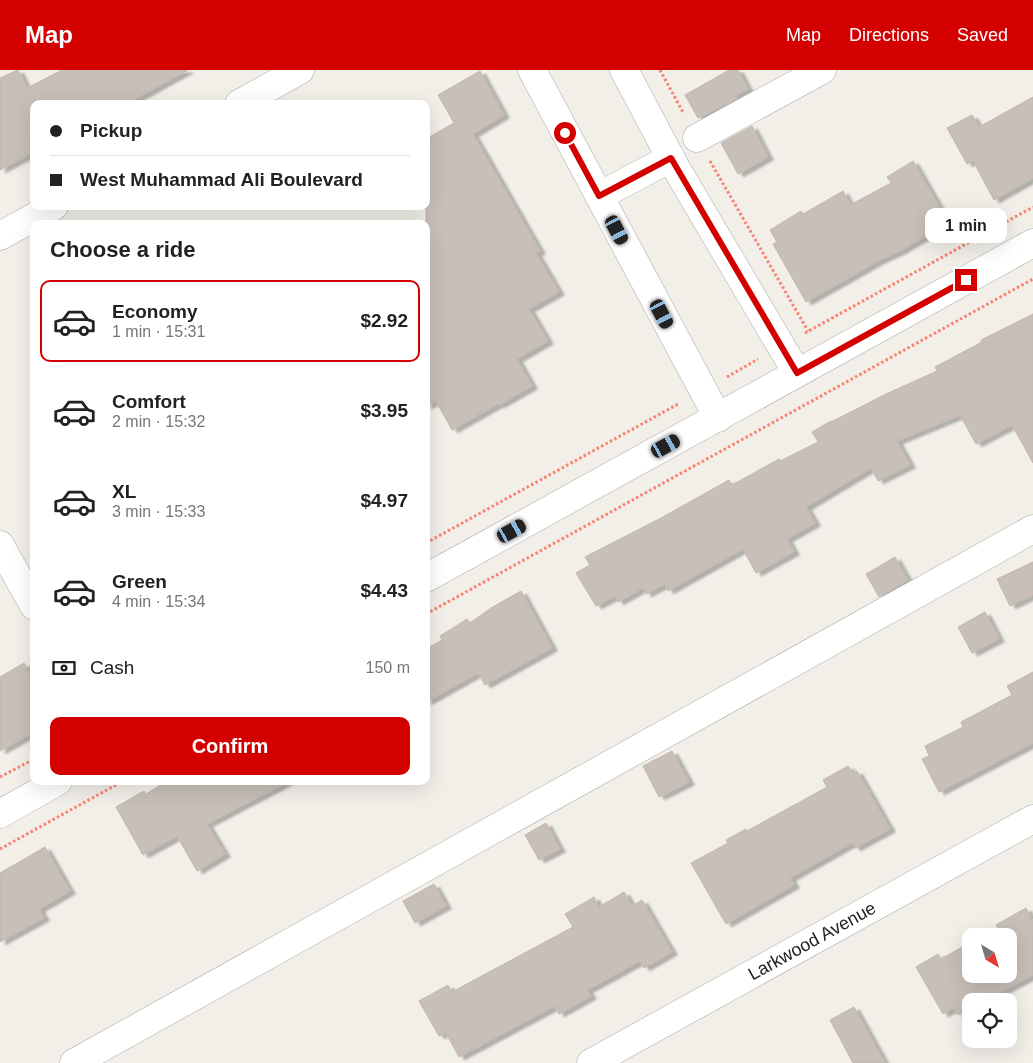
<!DOCTYPE html>
<meta charset="utf-8">
<style>
body{margin:0;font-family:Arial,sans-serif;background:#f2f2f2;color:#222;height:100vh;display:flex;flex-direction:column;font-size:19px;white-space:nowrap}
*{box-sizing:border-box;margin:0}
p{font-size:16px;color:#767676}
.icon{flex:none;width:28px;height:28px;fill:none;stroke:currentColor;stroke-width:2;stroke-linecap:round;stroke-linejoin:round}
.map{position:relative;flex:1;overflow:hidden}
.details{position:absolute;left:30px;top:150px;width:400px;height:565px;display:flex;flex-direction:column;background:#fff;border-radius:10px;box-shadow:0 5px 20px #0002}
.details>*{flex:none}
.top-card{position:absolute;left:30px;top:30px;width:400px;height:110px;border-radius:10px;box-shadow:0 5px 20px #0002;display:grid;align-content:center;height:110px;padding:0 20px;background:#fff}
.needle{width:32px;rotate:143deg}
.buttons{position:absolute;left:962px;top:858px;display:grid;gap:10px}
.buttons a{display:grid;place-items:center;width:55px;height:55px;border-radius:10px;background:#fff;box-shadow:0 5px 20px #0002;font-size:25px}
.end{position:absolute;width:22px;height:22px;margin:-11px;border:6px solid #d40000;background:#fff;box-shadow:0 0 0 2px #fff}
.from{border-radius:50%}
.bubble{position:absolute;height:35px;border-radius:10px;background:#fff;box-shadow:0 5px 20px #0002;font-size:16px;font-weight:700;line-height:35px;text-align:center}
.car{position:absolute;width:15px;height:30px;margin:-15px -8px;border-radius:6px;box-shadow:0 0 4px 1px #0007;background:linear-gradient(#222 24%,#8ab4d8 0 40%,#222 0 76%,#8ab4d8 0 86%,#222 0)}
.top-card b{display:flex;align-items:center;gap:18px;height:48px;font-size:19px}
.top-card b+b{border-top:1px solid #e0e0e0}
.top-card i{width:12px;height:12px;background:#222}
ul{padding:0;list-style:none}
li{display:flex;align-items:center;gap:15px;height:82px;margin:0 10px 8px;padding:0 10px;border:2px solid transparent;border-radius:10px}
li div{flex:1}
li b{display:block;font-size:19px}
li em{font-style:normal;font-weight:700}
li.active{border-color:#d40000}
li>.icon{width:45px;height:45px;stroke-width:1.5}
h2{padding:0 20px;font-size:22px;line-height:60px}
.pay{display:flex;align-items:center;gap:12px;height:55px;padding:0 20px;font-size:19px}
.pay p{margin-inline-start:auto}
.cta{display:flex;gap:10px;margin-top:auto;padding:10px 20px}
.cta a{flex:1;height:58px;border-radius:10px;background:#d40000;color:#fff;font-size:20px;font-weight:700;line-height:58px;text-align:center}
header{display:flex;align-items:center;gap:30px;box-sizing:border-box;height:70px;padding:0 25px;background:#d40000;color:#fff}
header strong{font-size:24px}
nav{display:flex;gap:28px;margin-inline-start:auto;font-size:18px}
.map>svg:first-child{display:block}
.building{fill:#c7bfb8;stroke:#c4b6ab;filter:url(#shadow)}
.lines{fill:none;stroke-linecap:round;stroke-linejoin:round}
.minor-casing{stroke:#a9a9a9;stroke-width:29}
.path{stroke:#fa8072;stroke-width:3;stroke-dasharray:2.5 2.5;stroke-linecap:butt}
.minor{stroke:#fff;stroke-width:28}
.route{stroke:#d40000;stroke-width:6}
.labels{text-anchor:middle;stroke-width:4.5;stroke-linejoin:round;paint-order:stroke}
.street-label{font-size:18px;fill:#222;stroke:#fff}
</style>
<header>
<strong>Map</strong>
<nav><a>Map</a><a>Directions</a><a>Saved</a></nav>
</header>
<div class="map">
<svg width="1033" height="993" viewBox="0 0 1033 993">
<defs>
<filter id="shadow"><feDropShadow dx="5.5" dy="3" stdDeviation="1" flood-color="#0004"/></filter>
</defs>
<rect width="100%" height="100%" fill="#f2efe9"/>
<g class="building">
<path d="M 18,0 L 27,18 L 62,0 L 188,0 L 126,34 L 34,34 L 34,82 L 0,100 L 0,8 Z"/>
<path d="M 729,0 L 738,0 L 748,19 L 735,26 L 737,29 L 698,48 L 685,25 Z"/>
<path d="M 480,1 L 504,45 L 473,64 L 540,181 L 536,183 L 559,222 L 529,239 L 548,271 L 517,289 L 532,316 L 499,335 L 498,334 L 452,360 L 436,331 L 426,336 L 426,69 L 454,53 L 438,25 Z"/>
<path d="M 1033,27 L 1033,108 L 994,130 L 973,91 L 967,94 L 947,58 L 972,45 L 979,57 Z"/>
<path d="M 752,56 L 768,87 L 738,104 L 721,73 Z"/>
<path d="M 913,91 L 944,145 L 942,147 L 946,154 L 900,181 L 880,190 L 806,232 L 773,174 L 777,172 L 770,160 L 801,141 L 803,144 L 843,121 L 850,135 L 891,113 L 887,107 Z"/>
<path d="M 1033,244 L 1033,393 L 1012,355 L 976,374 L 960,345 L 897,371 L 910,395 L 878,411 L 871,398 L 806,437 L 815,453 L 787,469 L 794,482 L 756,503 L 743,479 L 668,521 L 665,514 L 646,524 L 643,518 L 618,532 L 615,526 L 596,536 L 576,503 L 590,495 L 585,487 L 661,448 L 729,410 L 732,415 L 779,389 L 780,391 L 818,372 L 812,362 L 831,351 L 831,352 L 886,324 L 937,301 L 935,297 L 982,272 L 981,270 Z"/>
<path d="M 895,487 L 908,510 L 879,527 L 866,504 Z"/>
<path d="M 1033,492 L 1033,525 L 1010,536 L 997,509 Z"/>
<path d="M 521,521 L 552,578 L 485,615 L 478,603 L 426,632 L 426,579 L 442,570 L 440,566 L 467,549 L 470,553 L 491,538 Z"/>
<path d="M 985,542 L 999,569 L 972,583 L 958,557 Z"/>
<path d="M 24,593 L 34,612 L 34,662 L 0,681 L 0,607 Z"/>
<path d="M 1033,602 L 1033,673 L 939,722 L 922,689 L 929,686 L 925,676 L 963,657 L 961,652 L 1012,625 L 1007,616 Z"/>
<path d="M 672,681 L 689,712 L 659,727 L 643,696 Z"/>
<path d="M 848,696 L 853,703 L 857,701 L 890,759 L 855,778 L 852,773 L 790,808 L 794,815 L 726,854 L 691,793 L 728,773 L 726,770 L 746,759 L 747,761 L 827,717 L 823,710 Z"/>
<path d="M 167,711 L 289,711 L 207,754 L 225,784 L 197,801 L 177,766 L 143,785 L 116,737 L 144,721 L 146,724 Z"/>
<path d="M 546,753 L 560,779 L 539,790 L 525,765 Z"/>
<path d="M 45,777 L 70,821 L 39,839 L 44,848 L 0,872 L 0,803 Z"/>
<path d="M 434,814 L 446,836 L 415,853 L 403,831 Z"/>
<path d="M 624,822 L 632,836 L 642,830 L 672,882 L 644,898 L 640,891 L 587,920 L 591,926 L 559,944 L 555,936 L 459,987 L 446,963 L 439,966 L 419,931 L 448,915 L 452,922 L 573,857 L 565,844 L 594,827 L 599,837 Z"/>
<path d="M 1026,838 L 1033,852 L 1033,905 L 983,931 L 971,931 L 971,937 L 958,945 L 954,938 L 943,944 L 916,897 L 938,884 L 941,889 L 971,872 L 971,904 L 1009,904 L 1009,866 L 982,866 L 998,858 L 996,855 Z"/>
<path d="M 854,937 L 885,993 L 853,993 L 830,950 Z"/>
</g>
<g class="lines">
<g class="minor-casing">
<g id="minor">
<path d="M 532,0 L 718,348"/>
<path d="M 624,0 L 676,98 L 797,303"/>
<path d="M 239,34 L 300,0"/>
<path d="M 697,68 L 822,0"/>
<path d="M 599,126 L 671,88"/>
<path d="M 0,166 L 54,136"/>
<path d="M 0,475 L 34,536"/>
<path d="M 426,508 L 1033,173"/>
<path d="M 0,744 L 58,711"/>
<path d="M 74,993 L 1033,459"/>
<path d="M 591,993 L 1033,749"/>
</g>
</g>
<g class="path">
<path d="M 660,0 L 684,44"/>
<path d="M 710,91 L 808,261"/>
<path d="M 805,263 L 1033,137"/>
<path d="M 727,307 L 758,289"/>
<path d="M 426,473 L 680,333"/>
<path d="M 426,544 L 1033,209"/>
<path d="M 0,707 L 34,689"/>
<path d="M 0,779 L 123,711"/>
</g>
<use href="#minor" class="minor"/>
</g>
<g class="lines">
<path class="route" d="M 565,63 L 599,126 L 671,88 L 797,303 L 966,210"/>
</g>
<g class="labels">
<g class="street-label">
<text transform="translate(812 871) rotate(-29)" y="6">Larkwood Avenue</text>
</g>
</g>
</svg>
<div class="buttons">
<a><svg class="needle" viewBox="-14 -14 28 28"><path d="M0-13l5 13h-10z" fill="#e53935"/><path d="M0 13l5-13h-10z" fill="#767676"/></svg></a>
<a><svg class="icon" aria-label="locate" viewBox="0 0 24 24"><circle cx="12" cy="12" r="6"/><path d="M12 2v4M12 18v4M2 12h4M18 12h4"/></svg></a>
</div>
<i class="end from" style="left:565px;top:63px"></i>
<i class="end" style="left:966px;top:210px"></i>
<div class="bubble" style="left:925px;top:138px;width:82px">1 min</div>
<i class="car" style="left:617px;top:160px;rotate:152deg"></i>
<i class="car" style="left:662px;top:244px;rotate:152deg"></i>
<i class="car" style="left:666px;top:376px;rotate:61deg"></i>
<i class="car" style="left:512px;top:461px;rotate:61deg"></i>
<div class="top-card">
<b><i class="from"></i>Pickup</b>
<b><i></i>West Muhammad Ali Boulevard</b>
</div>
<section class="details">
<h2>Choose a ride</h2>
<ul>
<li class="active"><svg class="icon" aria-label="car" viewBox="0 0 24 24"><path d="M5 17H2v-5l4-1 3-4h7l3 4 3 1v5h-3M9 17h6M6 11h13"/><circle cx="7" cy="17" r="2"/><circle cx="17" cy="17" r="2"/></svg><div><b>Economy</b><p>1 min · 15:31</p></div><em>$2.92</em></li>
<li><svg class="icon" aria-label="car" viewBox="0 0 24 24"><path d="M5 17H2v-5l4-1 3-4h7l3 4 3 1v5h-3M9 17h6M6 11h13"/><circle cx="7" cy="17" r="2"/><circle cx="17" cy="17" r="2"/></svg><div><b>Comfort</b><p>2 min · 15:32</p></div><em>$3.95</em></li>
<li><svg class="icon" aria-label="car" viewBox="0 0 24 24"><path d="M5 17H2v-5l4-1 3-4h7l3 4 3 1v5h-3M9 17h6M6 11h13"/><circle cx="7" cy="17" r="2"/><circle cx="17" cy="17" r="2"/></svg><div><b>XL</b><p>3 min · 15:33</p></div><em>$4.97</em></li>
<li><svg class="icon" aria-label="car" viewBox="0 0 24 24"><path d="M5 17H2v-5l4-1 3-4h7l3 4 3 1v5h-3M9 17h6M6 11h13"/><circle cx="7" cy="17" r="2"/><circle cx="17" cy="17" r="2"/></svg><div><b>Green</b><p>4 min · 15:34</p></div><em>$4.43</em></li>
</ul>
<div class="pay"><svg class="icon" aria-label="cash" viewBox="0 0 24 24"><path d="M3 7h18v10H3z"/><circle cx="12" cy="12" r="2"/></svg>Cash<p>150 m</p></div>
<div class="cta"><a>Confirm</a></div>
</section>
</div>
